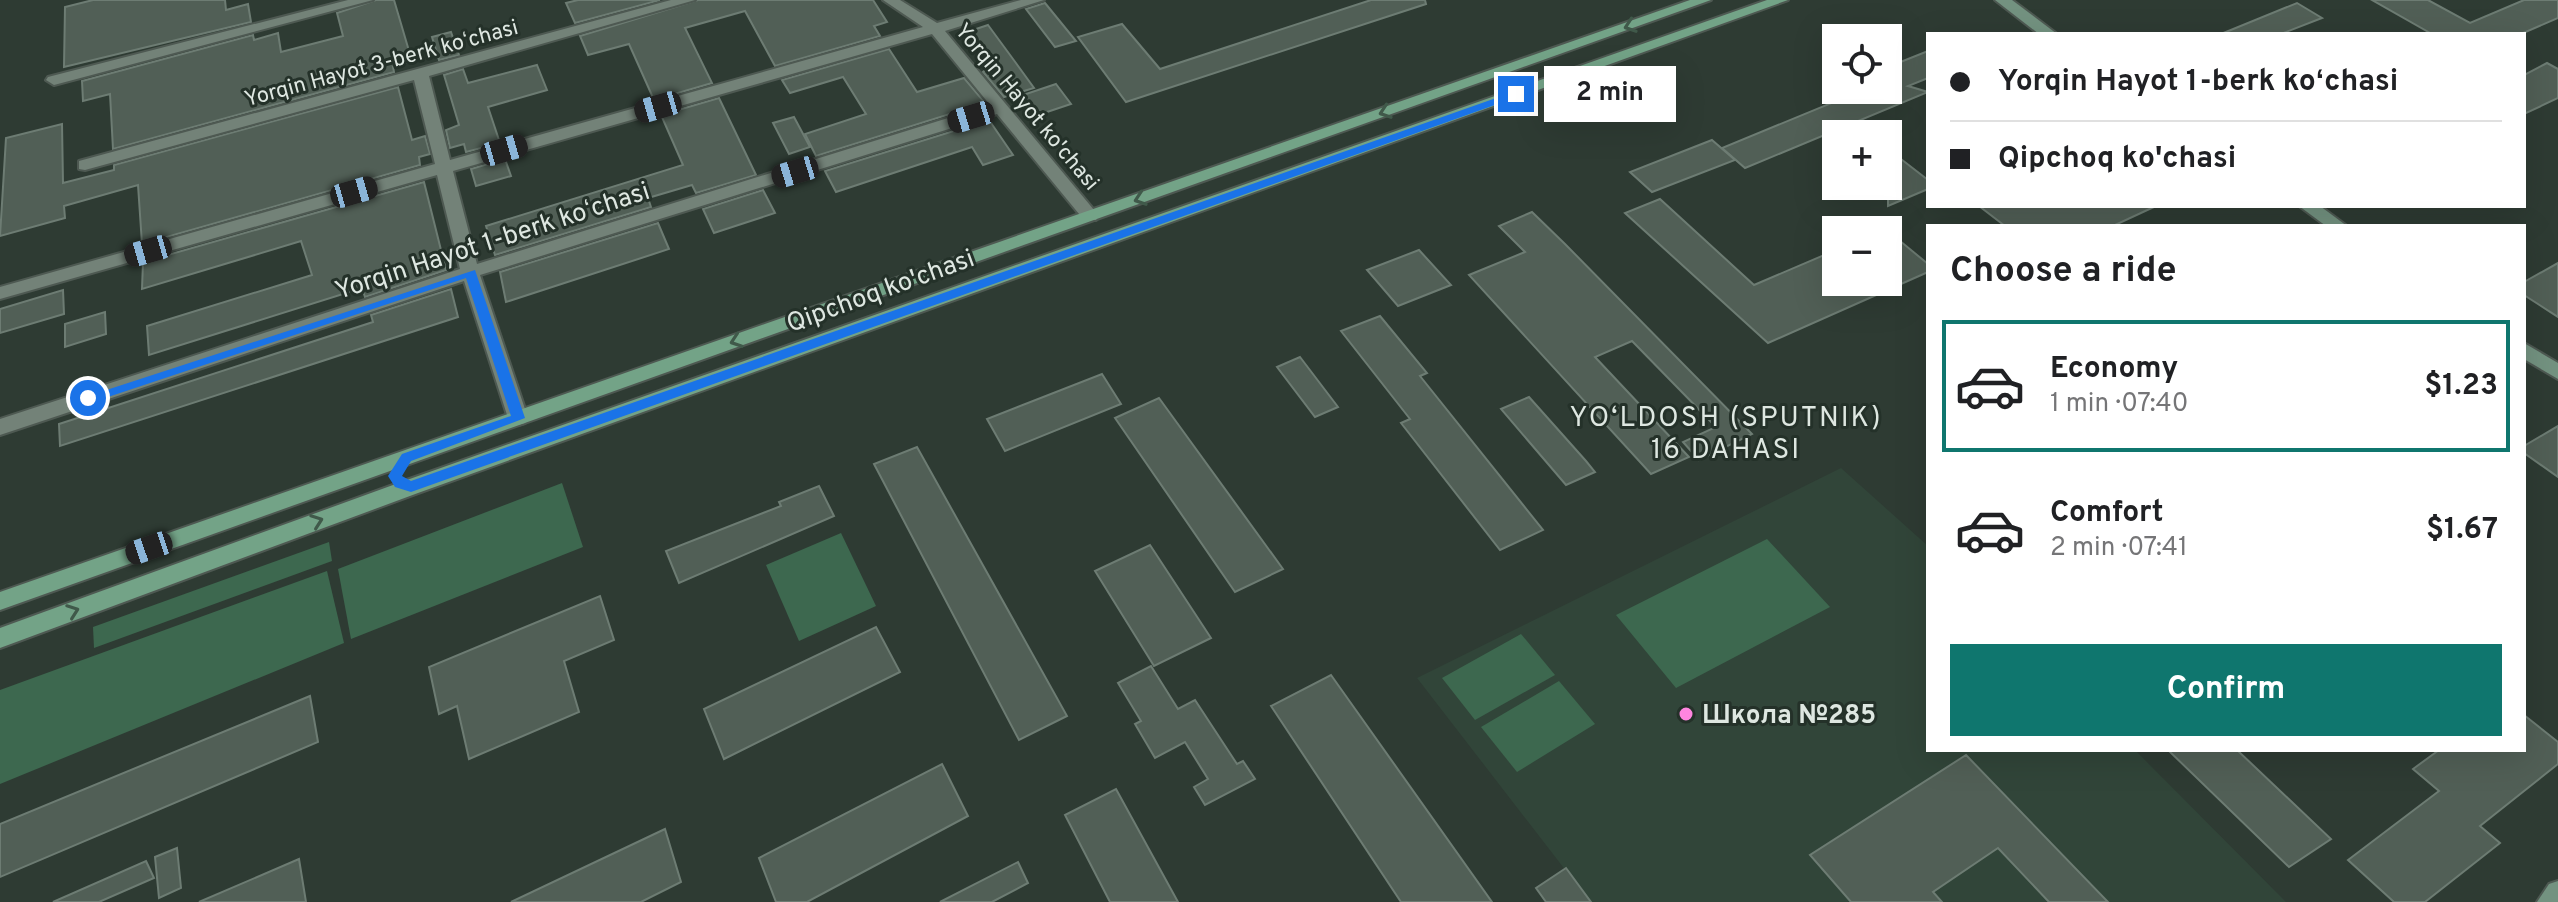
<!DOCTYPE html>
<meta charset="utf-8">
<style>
body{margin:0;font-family:Overpass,sans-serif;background:#f2f2f2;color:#202124;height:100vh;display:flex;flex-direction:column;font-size:30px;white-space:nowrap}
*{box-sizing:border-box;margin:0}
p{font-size:26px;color:#757577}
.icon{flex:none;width:44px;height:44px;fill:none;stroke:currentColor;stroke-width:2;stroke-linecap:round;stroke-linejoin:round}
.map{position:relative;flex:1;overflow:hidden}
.sheet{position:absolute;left:1926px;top:224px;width:600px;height:528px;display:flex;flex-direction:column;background:#fff;border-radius:0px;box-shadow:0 8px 32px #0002}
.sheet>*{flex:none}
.hud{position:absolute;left:1926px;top:32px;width:600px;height:176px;border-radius:0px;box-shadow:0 8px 32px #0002;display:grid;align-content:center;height:176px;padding:0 24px;background:#fff}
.fabs{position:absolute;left:1822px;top:24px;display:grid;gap:16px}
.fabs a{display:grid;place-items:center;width:80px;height:80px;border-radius:0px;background:#fff;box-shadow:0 8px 32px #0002;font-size:40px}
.end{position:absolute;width:36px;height:36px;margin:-18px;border:10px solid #1a73e8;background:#fff;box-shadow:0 0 0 4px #fff}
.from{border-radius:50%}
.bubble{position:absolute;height:56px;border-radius:0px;background:#fff;box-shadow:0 8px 32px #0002;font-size:26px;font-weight:700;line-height:56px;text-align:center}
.car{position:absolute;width:24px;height:48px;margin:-24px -12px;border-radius:10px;box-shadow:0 0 6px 2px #0007;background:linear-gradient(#222 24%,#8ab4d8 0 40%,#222 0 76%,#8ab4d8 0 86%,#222 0)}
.hud b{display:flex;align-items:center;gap:28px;height:76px;font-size:30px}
.hud b+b{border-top:2px solid #e0e0e0}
.hud i{width:20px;height:20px;background:#202124}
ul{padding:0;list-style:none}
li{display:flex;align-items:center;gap:24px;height:132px;margin:0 16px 12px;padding:0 8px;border:4px solid transparent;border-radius:0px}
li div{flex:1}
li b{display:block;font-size:30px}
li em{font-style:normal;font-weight:700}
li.selected{border-color:#0f766e}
li>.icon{width:72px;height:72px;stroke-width:1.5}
h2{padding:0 24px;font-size:36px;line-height:96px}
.primary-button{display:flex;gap:16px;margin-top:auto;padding:16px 24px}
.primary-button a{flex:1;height:92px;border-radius:0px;background:#0f766e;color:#fff;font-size:32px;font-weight:700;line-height:92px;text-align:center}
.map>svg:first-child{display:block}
.built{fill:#314539}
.green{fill:#3d684f}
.building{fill:#515f56;stroke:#6d7c73;stroke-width:2}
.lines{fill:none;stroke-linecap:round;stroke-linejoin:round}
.street-casing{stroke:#4e5952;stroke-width:4}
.secondary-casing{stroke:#4e5952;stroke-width:4}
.primary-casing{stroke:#4e5952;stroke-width:4}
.street{fill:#738278;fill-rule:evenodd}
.secondary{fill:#739280;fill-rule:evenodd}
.primary{fill:#73a387;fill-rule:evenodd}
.oneway{stroke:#40594a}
.route{fill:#1a73e8}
.poi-dot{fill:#ff85df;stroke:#243129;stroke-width:3}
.labels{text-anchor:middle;stroke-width:6;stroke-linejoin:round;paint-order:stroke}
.far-street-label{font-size:22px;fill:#dee7e1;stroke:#243129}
.street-label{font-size:26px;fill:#dee7e1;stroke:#243129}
.poi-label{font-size:26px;font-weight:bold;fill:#dee7e1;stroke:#243129;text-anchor:start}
.neighbourhood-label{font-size:28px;letter-spacing:2px;fill:#dee7e1;stroke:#243129}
</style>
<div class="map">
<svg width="2558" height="902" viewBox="0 0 2558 902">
<rect width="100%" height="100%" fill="#2e3b33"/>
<path class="built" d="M 1841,468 L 1928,546 L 1928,750 L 2135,750 L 2286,902 L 1590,902 L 1417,678 Z"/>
<g class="green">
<path d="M 562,483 L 583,547 L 351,639 L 338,569 Z"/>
<path d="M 841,533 L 876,606 L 799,641 L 766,565 Z"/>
<path d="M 1767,539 L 1830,607 L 1676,688 L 1616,615 Z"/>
<path d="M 329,542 L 332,561 L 94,648 L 93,627 Z"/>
<path d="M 327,571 L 344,643 L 0,784 L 0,690 Z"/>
<path d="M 1521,634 L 1555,675 L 1475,720 L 1442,678 Z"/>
<path d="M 1559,681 L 1595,724 L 1517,772 L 1481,727 Z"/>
</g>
<g class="building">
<path d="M 93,0 L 225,0 L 226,10 L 248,4 L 251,22 L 64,67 L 65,7 Z"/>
<path d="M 376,0 L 394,0 L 412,61 L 393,67 L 394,72 L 113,149 L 110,94 L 83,101 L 82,81 L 253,35 L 254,40 L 278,33 L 281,52 L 343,36 L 337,13 Z"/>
<path d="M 578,0 L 660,0 L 575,23 L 566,3 Z"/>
<path d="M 698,0 L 873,0 L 887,22 L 874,26 L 880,36 L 775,66 L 745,11 L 685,28 L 712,83 L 654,100 L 629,44 L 588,55 L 580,36 Z"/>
<path d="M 1371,0 L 1425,0 L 1426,4 L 1126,102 L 1078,37 L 1122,24 L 1160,69 Z"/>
<path d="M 2372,0 L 2428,0 L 2470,23 L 2524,0 L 2558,0 L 2558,18 L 2521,34 L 2432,34 Z"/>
<path d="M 1045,3 L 1076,41 L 1055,47 L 1026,9 Z"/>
<path d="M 2297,3 L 2322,18 L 2281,34 L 2221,34 Z"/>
<path d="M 988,25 L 1013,59 L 1034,88 L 1004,97 L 983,72 L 991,66 L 967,32 Z"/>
<path d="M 451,32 L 459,55 L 439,60 L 432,37 Z"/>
<path d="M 889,49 L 917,92 L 964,78 L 985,103 L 816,156 L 805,134 L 866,114 L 843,77 L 790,93 L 782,80 Z"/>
<path d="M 1928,51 L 1928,78 L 1908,86 L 1928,92 L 1745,168 L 1722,148 L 1863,90 L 1888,90 L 1888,67 Z"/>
<path d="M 2547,63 L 2558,69 L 2558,98 L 2524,114 L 2524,75 Z"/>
<path d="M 537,65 L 547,90 L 488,107 L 500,143 L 466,152 L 464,144 L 450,148 L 446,130 L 459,125 L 444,75 L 463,69 L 468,83 Z"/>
<path d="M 1056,84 L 1071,104 L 1038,115 L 1023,95 Z"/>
<path d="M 398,87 L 412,140 L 425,136 L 430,154 L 419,157 L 420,165 L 142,244 L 138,185 L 64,206 L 65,218 L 0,236 L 6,138 L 62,124 L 63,183 L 114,170 L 114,165 Z"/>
<path d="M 719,98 L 756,175 L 696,193 L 692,185 L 648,198 L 651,207 L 495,255 L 486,226 L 683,165 L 661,115 Z"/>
<path d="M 794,117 L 810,147 L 789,154 L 773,123 Z"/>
<path d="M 989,120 L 1013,155 L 983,165 L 972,147 L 836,192 L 825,171 Z"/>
<path d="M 1712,140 L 1735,160 L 1652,192 L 1630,172 Z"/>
<path d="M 1888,149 L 1928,180 L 1928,189 L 1888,206 Z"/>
<path d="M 505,159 L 511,176 L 476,186 L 471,169 Z"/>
<path d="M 424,182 L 446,270 L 365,297 L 362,288 L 149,355 L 147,326 L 312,275 L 301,241 L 142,289 L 143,262 Z"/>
<path d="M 763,190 L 775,213 L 714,233 L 703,209 Z"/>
<path d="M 1660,199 L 1754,285 L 1836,250 L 1836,282 L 1888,282 L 1888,231 L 1928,264 L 1928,272 L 1768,343 L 1625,213 Z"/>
<path d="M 1979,206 L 2156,206 L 2113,226 L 2005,226 Z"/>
<path d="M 1532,212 L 1565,244 L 1752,434 L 1699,460 L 1683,442 L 1716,427 L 1632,341 L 1595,357 L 1689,457 L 1651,474 L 1469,275 L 1525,252 L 1499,226 Z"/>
<path d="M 658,223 L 669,249 L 506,302 L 500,272 Z"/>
<path d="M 1419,250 L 1451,285 L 1398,306 L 1367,270 Z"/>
<path d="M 2558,263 L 2558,317 L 2524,295 L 2524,282 Z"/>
<path d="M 451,289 L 458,317 L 60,446 L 59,424 L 373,322 L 371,315 Z"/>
<path d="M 63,290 L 64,314 L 0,333 L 0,309 Z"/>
<path d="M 105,312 L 106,334 L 65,347 L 65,324 Z"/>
<path d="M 1380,316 L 1427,373 L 1420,376 L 1543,530 L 1500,550 L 1401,423 L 1410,419 L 1341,331 Z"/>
<path d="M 1300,357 L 1338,407 L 1315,417 L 1277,367 Z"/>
<path d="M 1102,374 L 1121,404 L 1005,451 L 987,419 Z"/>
<path d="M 1529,397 L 1586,461 L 1595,472 L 1566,485 L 1501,409 Z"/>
<path d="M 1159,398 L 1283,569 L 1235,592 L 1115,418 Z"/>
<path d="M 2558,426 L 2558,477 L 2524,453 L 2524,446 Z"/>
<path d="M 917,447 L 1067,716 L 1019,740 L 874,464 Z"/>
<path d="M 819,486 L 834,516 L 679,583 L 666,551 L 781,506 L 779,502 Z"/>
<path d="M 1150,545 L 1211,638 L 1154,666 L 1095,571 Z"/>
<path d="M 600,596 L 614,640 L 564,661 L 579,712 L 469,759 L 457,706 L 439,714 L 429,667 Z"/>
<path d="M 876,627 L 900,672 L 724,759 L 704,709 Z"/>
<path d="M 1151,666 L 1178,709 L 1195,700 L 1237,764 L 1243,761 L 1255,779 L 1205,805 L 1194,787 L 1208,779 L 1185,742 L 1155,758 L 1135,724 L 1141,721 L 1118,683 Z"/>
<path d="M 1331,675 L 1492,902 L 1401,902 L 1271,706 Z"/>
<path d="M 310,696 L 318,742 L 0,877 L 0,824 Z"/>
<path d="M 2524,715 L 2558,742 L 2558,764 L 2480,826 L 2500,843 L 2425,902 L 2394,902 L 2348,860 L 2439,791 L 2413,769 L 2439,750 L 2524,750 Z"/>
<path d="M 2168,750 L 2237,750 L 2331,839 L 2289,867 Z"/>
<path d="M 1966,755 L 2108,902 L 2049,902 L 1998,848 L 1933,892 L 1942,902 L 1851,902 L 1810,855 Z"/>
<path d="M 942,764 L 968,816 L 807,902 L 776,902 L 759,858 Z"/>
<path d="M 1116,789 L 1178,902 L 1110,902 L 1065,815 Z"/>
<path d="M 665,829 L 681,882 L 641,902 L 511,902 Z"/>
<path d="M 177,848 L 181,888 L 159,898 L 155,857 Z"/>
<path d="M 299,859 L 306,902 L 199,902 Z"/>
<path d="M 146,861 L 154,878 L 99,902 L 53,902 Z"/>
<path d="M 1018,862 L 1028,883 L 992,902 L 940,902 Z"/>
<path d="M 1566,868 L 1591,902 L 1546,902 L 1536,888 Z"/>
</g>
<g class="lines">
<g class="street-casing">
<g id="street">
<path d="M 348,0 L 373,0 L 54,85 L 46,80 L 48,77 Z"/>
<path d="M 671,0 L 695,0 L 429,76 L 450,160 L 923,27 L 883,0 L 900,0 L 937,23 L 1021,0 L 1044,0 L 945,31 L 1099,216 L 1096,220 L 1084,220 L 997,114 L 480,275 L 528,418 L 525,423 L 518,425 L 508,418 L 464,281 L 0,435 L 0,419 L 460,269 L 437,175 L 0,299 L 0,287 L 435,164 L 414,80 L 85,170 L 79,169 L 79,161 ZM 932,34 L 990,105 L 477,264 L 453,171 Z"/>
</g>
</g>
<g class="secondary-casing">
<g id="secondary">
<path d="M 1995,0 L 2012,0 L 2057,34 L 2039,34 Z"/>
<path d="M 2299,206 L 2320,206 L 2347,226 L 2326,226 Z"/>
<path d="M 2524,343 L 2558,363 L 2558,379 L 2524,359 Z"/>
<path d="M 2558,881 L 2558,902 L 2537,902 L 2549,884 Z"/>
</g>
</g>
<g class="primary-casing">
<g id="primary">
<path d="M 1690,0 L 1711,0 L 0,610 L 0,592 Z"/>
<path d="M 1767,0 L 1788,0 L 418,493 L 0,648 L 0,628 L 404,481 Z"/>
</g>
</g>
<use href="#street" class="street"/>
<use href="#secondary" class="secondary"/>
<use href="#primary" class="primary"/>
</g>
<defs><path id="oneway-chevron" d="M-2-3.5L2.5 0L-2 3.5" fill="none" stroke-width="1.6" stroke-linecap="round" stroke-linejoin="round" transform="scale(2)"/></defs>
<g class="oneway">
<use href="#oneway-chevron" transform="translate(1630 26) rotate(161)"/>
<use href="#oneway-chevron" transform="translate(1385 112) rotate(161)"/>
<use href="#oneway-chevron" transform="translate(1140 199) rotate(161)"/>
<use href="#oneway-chevron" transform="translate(736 341) rotate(161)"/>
<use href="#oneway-chevron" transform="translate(317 521) rotate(-20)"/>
<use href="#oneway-chevron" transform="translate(73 611) rotate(-20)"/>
</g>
<path class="route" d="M 1516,91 L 1520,96 L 411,492 L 395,487 L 388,476 L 402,454 L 511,416 L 466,278 L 93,402 L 82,398 L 475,270 L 525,418 L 411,461 L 402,476 L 411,481 Z"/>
<circle class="poi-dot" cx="1686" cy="714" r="8"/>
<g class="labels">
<g class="far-street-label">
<text transform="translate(381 62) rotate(-15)" y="8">Yorqin Hayot 3-berk koʻchasi</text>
<text transform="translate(1028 106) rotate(50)" y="8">Yorqin Hayot ko'chasi</text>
</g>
<g class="street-label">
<text transform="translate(492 240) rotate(-18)" y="9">Yorqin Hayot 1-berk koʻchasi</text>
<text transform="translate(880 290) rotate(-20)" y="9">Qipchoq ko'chasi</text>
</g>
<g class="poi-label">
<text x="1702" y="723">Школа №285</text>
</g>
<g class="neighbourhood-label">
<text x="1726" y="426">YO‘LDOSH (SPUTNIK)<tspan x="1726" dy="32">16 DAHASI</tspan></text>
</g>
</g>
</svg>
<div class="fabs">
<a><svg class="icon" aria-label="locate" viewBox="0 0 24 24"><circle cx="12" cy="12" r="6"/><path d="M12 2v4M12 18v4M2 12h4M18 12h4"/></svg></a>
<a>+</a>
<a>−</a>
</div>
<i class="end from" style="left:88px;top:398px"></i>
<i class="end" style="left:1516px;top:94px"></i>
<div class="bubble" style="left:1544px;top:66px;width:132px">2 min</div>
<i class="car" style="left:658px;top:107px;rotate:254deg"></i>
<i class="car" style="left:971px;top:117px;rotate:253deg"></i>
<i class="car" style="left:504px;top:150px;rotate:74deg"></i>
<i class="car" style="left:795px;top:172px;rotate:253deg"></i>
<i class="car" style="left:354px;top:192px;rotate:74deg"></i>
<i class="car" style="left:148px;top:251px;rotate:254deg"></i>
<i class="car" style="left:149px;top:548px;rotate:251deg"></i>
<div class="hud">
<b><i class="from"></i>Yorqin Hayot 1-berk koʻchasi</b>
<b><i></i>Qipchoq ko'chasi</b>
</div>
<section class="sheet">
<h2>Choose a ride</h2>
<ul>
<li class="selected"><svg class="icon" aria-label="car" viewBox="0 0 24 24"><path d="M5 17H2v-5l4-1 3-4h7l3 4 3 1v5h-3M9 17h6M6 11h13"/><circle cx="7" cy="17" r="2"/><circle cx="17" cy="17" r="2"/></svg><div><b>Economy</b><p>1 min · 07:40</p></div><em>$1.23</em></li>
<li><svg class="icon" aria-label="car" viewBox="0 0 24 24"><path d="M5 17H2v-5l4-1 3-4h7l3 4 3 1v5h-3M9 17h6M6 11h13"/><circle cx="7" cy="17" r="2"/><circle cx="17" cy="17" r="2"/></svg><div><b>Comfort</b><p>2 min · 07:41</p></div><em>$1.67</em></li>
</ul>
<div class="primary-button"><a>Confirm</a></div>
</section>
</div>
